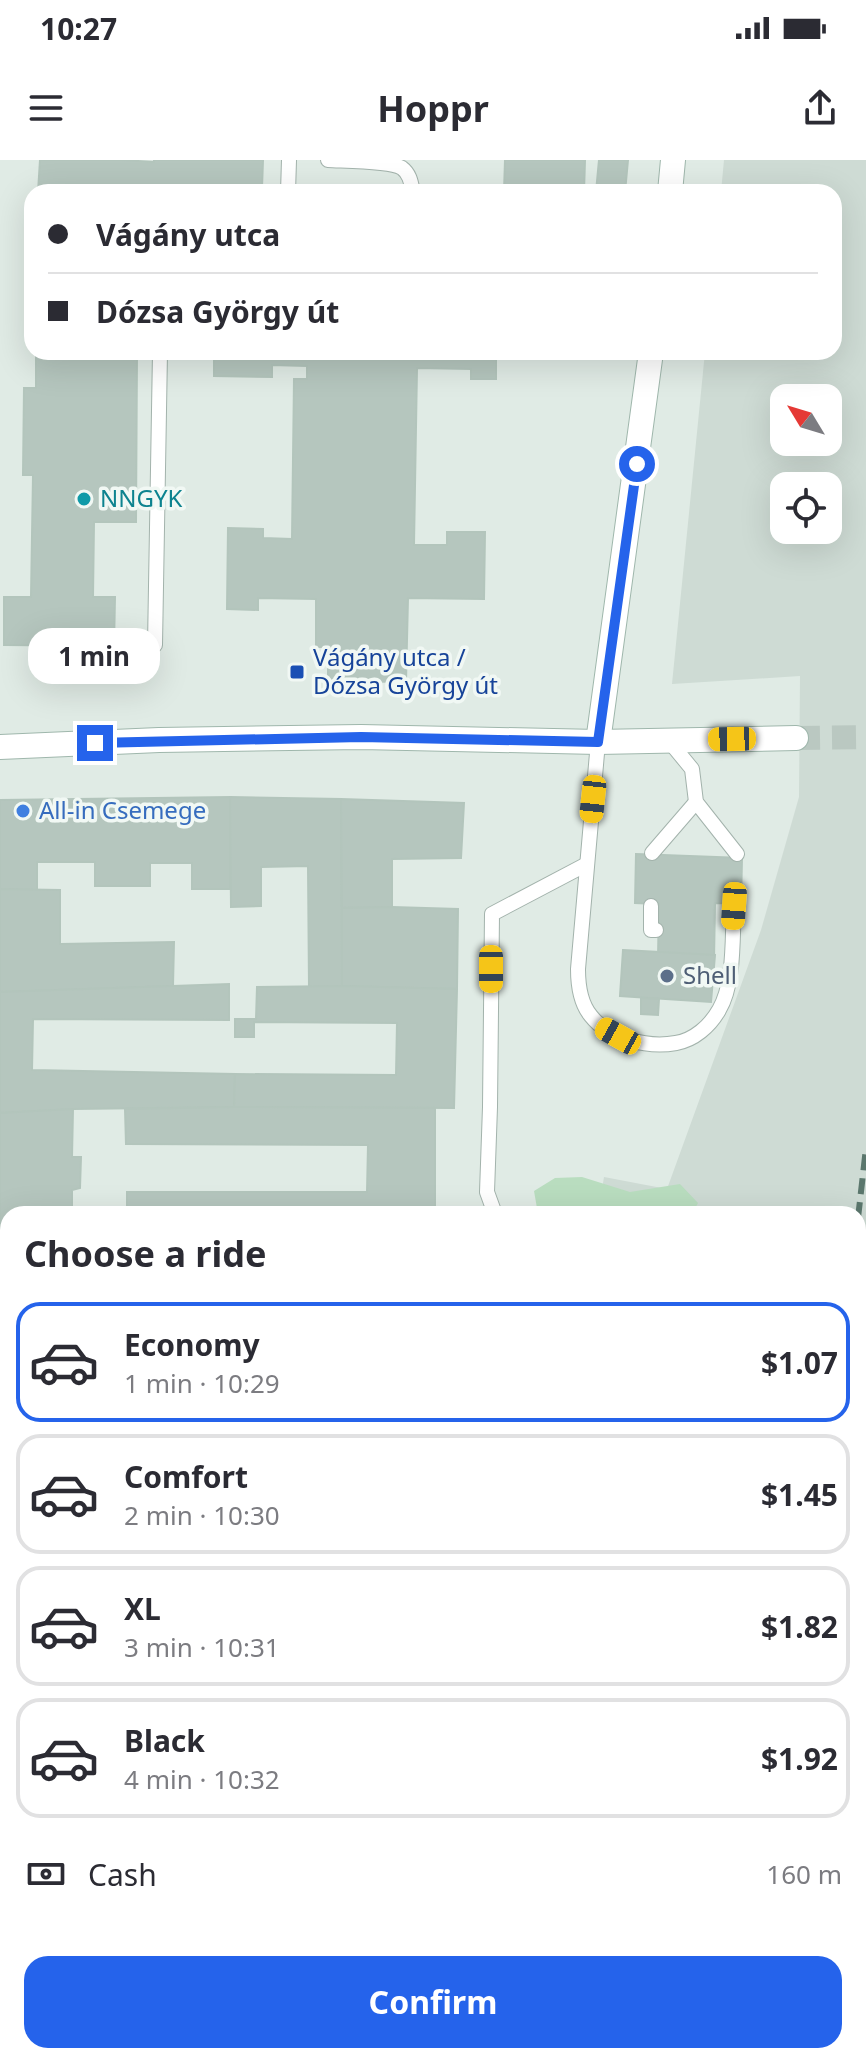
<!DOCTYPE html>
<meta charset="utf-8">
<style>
body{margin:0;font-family:"Noto Sans",sans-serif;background:#f7f7f7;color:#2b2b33;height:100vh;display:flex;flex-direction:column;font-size:30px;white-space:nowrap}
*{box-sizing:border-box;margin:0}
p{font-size:26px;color:#7c7c81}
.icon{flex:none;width:44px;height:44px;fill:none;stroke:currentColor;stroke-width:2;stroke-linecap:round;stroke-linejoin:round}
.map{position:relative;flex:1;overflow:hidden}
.details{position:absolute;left:0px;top:1046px;width:866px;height:858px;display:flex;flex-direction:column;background:#fff;border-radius:24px 24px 0 0;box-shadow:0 8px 32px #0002}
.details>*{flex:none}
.guide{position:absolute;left:24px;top:24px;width:818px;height:176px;border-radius:24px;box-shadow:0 8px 32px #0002;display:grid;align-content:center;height:176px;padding:0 24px;background:#fff}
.needle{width:52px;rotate:308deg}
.controls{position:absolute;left:770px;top:224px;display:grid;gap:16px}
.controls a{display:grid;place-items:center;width:72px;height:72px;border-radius:16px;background:#fff;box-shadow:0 8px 32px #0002;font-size:40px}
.end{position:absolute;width:36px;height:36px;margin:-18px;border:10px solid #2563eb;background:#fff;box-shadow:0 0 0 4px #fff}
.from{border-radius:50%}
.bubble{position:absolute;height:56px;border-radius:24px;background:#fff;box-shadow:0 8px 32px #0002;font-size:26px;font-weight:700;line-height:56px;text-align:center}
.car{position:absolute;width:24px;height:48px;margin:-24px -12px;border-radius:10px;box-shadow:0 0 6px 2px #0007;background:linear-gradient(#f5c518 24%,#345 0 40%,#f5c518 0 76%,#345 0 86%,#f5c518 0)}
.guide b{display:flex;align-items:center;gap:28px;height:76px;font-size:30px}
.guide b+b{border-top:2px solid #e1e1e2}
.guide i{width:20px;height:20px;background:#2b2b33}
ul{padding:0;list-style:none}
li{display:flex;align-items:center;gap:24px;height:120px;margin:0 16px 12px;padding:0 8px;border:4px solid #e1e1e2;border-radius:24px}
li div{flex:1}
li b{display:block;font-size:30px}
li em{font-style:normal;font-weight:700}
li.active{border-color:#2563eb}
li>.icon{width:72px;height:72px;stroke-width:1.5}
h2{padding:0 24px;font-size:36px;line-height:96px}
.pay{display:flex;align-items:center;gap:20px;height:88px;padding:0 24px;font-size:30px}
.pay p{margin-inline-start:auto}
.button{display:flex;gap:16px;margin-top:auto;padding:16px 24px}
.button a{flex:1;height:92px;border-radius:24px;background:#2563eb;color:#fff;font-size:32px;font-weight:700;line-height:92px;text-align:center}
.status{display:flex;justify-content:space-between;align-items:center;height:56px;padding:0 40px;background:#fff;direction:ltr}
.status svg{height:22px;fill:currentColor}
header{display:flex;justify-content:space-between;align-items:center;height:104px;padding:0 24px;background:#fff;font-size:36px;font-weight:700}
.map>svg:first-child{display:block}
.built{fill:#cedbd4;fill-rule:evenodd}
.green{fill:#b9ddbf}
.building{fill:#b5c6be;stroke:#b3c5bc;stroke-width:2}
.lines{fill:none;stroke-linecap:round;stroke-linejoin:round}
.secondary-tunnel{stroke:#bac8c1;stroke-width:24;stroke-dasharray:24 12;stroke-linecap:butt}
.lane-casing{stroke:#a3b3ac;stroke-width:16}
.secondary-casing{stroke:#9fb7ac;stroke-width:26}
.lane{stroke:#fff;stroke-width:14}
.secondary{stroke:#fff;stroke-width:24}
.rail{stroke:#5b776d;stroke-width:6;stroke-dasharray:16 8;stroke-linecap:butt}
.route{stroke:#2563eb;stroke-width:10}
.culture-dot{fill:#0f9aa8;stroke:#f1f8f4;stroke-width:3}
.transit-dot{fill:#1a4fb4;stroke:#f1f8f4;stroke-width:3}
.shop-dot{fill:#3f7fe0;stroke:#f1f8f4;stroke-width:3}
.service-dot{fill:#5c6f8a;stroke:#f1f8f4;stroke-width:3}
.labels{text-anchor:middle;stroke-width:7;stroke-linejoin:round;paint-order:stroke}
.culture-label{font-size:24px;fill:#0d838f;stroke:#f1f8f4;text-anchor:start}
.transit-label{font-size:24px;fill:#164399;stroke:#f1f8f4;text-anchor:start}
.shop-label{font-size:24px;fill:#366cbe;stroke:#f1f8f4;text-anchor:start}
.service-label{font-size:24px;fill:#4e5e75;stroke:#f1f8f4;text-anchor:start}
</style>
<div class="status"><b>10:27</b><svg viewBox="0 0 49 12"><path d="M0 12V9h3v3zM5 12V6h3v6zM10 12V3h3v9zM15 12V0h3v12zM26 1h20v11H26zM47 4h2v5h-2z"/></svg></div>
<header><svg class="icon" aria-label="menu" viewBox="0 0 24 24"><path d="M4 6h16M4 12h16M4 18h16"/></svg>Hoppr<svg class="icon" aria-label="share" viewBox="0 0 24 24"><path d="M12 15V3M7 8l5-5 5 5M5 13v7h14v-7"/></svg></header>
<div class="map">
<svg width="866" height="1903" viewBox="0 0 866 1903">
<rect width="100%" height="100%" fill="#e0ebe5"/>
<path class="built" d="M 724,0 L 866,0 L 866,1903 L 435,1903 L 436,1896 L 858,1896 L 858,1054 L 598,1054 L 604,1017 L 667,1029 L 761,770 L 799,637 L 800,516 L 672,524 L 705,192 L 834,192 L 834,32 L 721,32 ZM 784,238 L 828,238 L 828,282 L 784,282 ZM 784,326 L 828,326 L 828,370 L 784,370 Z"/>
<path class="green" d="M 582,1017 L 630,1032 L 680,1024 L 698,1043 L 692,1054 L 538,1054 L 534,1031 L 555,1018 Z"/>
<g class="building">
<path d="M 40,0 L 122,0 L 154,2 L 154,0 L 263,0 L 262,28 L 220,27 L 220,32 L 38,32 Z"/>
<path d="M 505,0 L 585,0 L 584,32 L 504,32 Z"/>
<path d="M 599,0 L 628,0 L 625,32 L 596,32 Z"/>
<path d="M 36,192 L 137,192 L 136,362 L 94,362 L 93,437 L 115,437 L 114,486 L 4,485 L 4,437 L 31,437 L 33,315 L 23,315 L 24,228 L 36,228 Z"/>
<path d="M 214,192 L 496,192 L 496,219 L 471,219 L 471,209 L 417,208 L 414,385 L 447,385 L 447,372 L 485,372 L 484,439 L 408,438 L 406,522 L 328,521 L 328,487 L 316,487 L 316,439 L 258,438 L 258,450 L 227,449 L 228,368 L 263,369 L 263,378 L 292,379 L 294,219 L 307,219 L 307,206 L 272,205 L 272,217 L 214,216 Z"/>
<path d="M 230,637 L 341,639 L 342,826 L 309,827 L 308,706 L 261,707 L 261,746 L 231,747 Z"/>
<path d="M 230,637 L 230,729 L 192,729 L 192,703 L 150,703 L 150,726 L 95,726 L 95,702 L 37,702 L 37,730 L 0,729 L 0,640 Z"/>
<path d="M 341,639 L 464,643 L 461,698 L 392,699 L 392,747 L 342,748 Z"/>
<path d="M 636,694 L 742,698 L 741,744 L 715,743 L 714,800 L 658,798 L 659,744 L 635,743 Z"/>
<path d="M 0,729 L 60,730 L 60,784 L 174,782 L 173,826 L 0,832 Z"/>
<path d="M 392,747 L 458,749 L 457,829 L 342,826 L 342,748 Z"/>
<path d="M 623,790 L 715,795 L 711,842 L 620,836 Z"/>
<path d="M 229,824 L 229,860 L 33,859 L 32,910 L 235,914 L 234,947 L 73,949 L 0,953 L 0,832 Z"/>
<path d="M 342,826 L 457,829 L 454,948 L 234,947 L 235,914 L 396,915 L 397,863 L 254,862 L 254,877 L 235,877 L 235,859 L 256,859 L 257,827 Z"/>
<path d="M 641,838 L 659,839 L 658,855 L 641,854 Z"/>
<path d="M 234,947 L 435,948 L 435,1054 L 127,1054 L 127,1032 L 367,1032 L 368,985 L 126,984 L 125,949 Z"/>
<path d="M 73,949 L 72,997 L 81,997 L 80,1028 L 72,1030 L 72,1054 L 8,1054 L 8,1079 L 0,1079 L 0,953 Z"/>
<rect x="0" y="1079" width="8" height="326"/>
<rect x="0" y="1405" width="8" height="211"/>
<rect x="0" y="1616" width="8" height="263"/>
<rect x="0" y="1616" width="8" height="263"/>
</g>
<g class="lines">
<path class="secondary-tunnel" d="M 796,578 L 866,577"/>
<g class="lane-casing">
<g id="lane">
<path d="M 328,0 C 343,1 391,1 402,8 C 410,14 411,23 413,32"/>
<path d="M 288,32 L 289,0"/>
<path d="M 155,485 L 160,192"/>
<path d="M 669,581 L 692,609 L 696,642 L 737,694"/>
<path d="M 598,582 L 578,809 C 578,825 580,843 591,856 C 609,879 648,888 676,883 C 694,880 710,866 719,850 C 735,823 732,778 734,746"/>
<path d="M 652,693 L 696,642"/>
<path d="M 651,746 L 651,770 L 656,770"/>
<path d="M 495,1054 L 487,1032 L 490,947 L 492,754 L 587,704"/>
</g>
</g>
<g class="secondary-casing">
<g id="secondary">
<path d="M 670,32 L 673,0"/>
<path d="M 598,582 L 651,192"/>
<path d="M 0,587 L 159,580 L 361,577 L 598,582 L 796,578"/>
</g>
</g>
<use href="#lane" class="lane"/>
<use href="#secondary" class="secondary"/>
<g class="rail">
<path d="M 858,1058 L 866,988"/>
<path d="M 858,1479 L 866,1409"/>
<path d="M 858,1683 L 866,1613"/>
<path d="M 858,1877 L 866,1807"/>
<path d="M 761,1903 L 762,1896"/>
<path d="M 809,1903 L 810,1896"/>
<path d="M 833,1903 L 834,1896"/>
<path d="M 855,1903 L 856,1896"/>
</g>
</g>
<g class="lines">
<path class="route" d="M 95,583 L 361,577 L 598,582 L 637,304"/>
</g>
<circle class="culture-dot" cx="84" cy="339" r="8"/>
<rect class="transit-dot" x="289" y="504" width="16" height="16" rx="4"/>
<circle class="shop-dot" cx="23" cy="651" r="8"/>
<circle class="service-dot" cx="667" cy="816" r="8"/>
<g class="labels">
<g class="culture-label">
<text x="100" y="347">NNGYK</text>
</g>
<g class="transit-label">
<text x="313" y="506">Vágány utca /<tspan x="313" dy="28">Dózsa György út</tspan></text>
</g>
<g class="shop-label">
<text x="39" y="659">All-in Csemege</text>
</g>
<g class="service-label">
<text x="683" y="824">Shell</text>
</g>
</g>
</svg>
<div class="controls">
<a><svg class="needle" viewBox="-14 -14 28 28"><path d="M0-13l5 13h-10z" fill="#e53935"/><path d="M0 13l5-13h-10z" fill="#7c7c81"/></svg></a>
<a><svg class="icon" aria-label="locate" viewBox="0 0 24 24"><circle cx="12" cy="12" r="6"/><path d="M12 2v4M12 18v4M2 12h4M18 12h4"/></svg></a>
</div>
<i class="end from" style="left:637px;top:304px"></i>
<i class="end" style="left:95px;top:583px"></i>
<div class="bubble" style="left:28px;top:468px;width:132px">1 min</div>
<i class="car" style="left:732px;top:579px;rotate:269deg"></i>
<i class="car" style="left:593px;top:639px;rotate:186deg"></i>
<i class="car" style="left:734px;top:746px;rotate:184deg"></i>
<i class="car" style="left:491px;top:809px;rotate:180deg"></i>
<i class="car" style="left:618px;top:876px;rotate:299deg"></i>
<div class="guide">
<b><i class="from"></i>Vágány utca</b>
<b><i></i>Dózsa György út</b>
</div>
<section class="details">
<h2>Choose a ride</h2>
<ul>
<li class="active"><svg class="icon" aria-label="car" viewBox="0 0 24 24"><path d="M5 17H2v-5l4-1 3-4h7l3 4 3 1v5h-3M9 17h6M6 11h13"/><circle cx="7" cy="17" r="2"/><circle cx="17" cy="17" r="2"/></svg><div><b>Economy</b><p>1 min · 10:29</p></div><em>$1.07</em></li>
<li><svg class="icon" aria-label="car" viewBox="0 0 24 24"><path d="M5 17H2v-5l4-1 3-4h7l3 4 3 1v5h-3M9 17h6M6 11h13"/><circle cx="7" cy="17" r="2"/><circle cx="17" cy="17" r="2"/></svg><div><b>Comfort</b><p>2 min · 10:30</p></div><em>$1.45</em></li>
<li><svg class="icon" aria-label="car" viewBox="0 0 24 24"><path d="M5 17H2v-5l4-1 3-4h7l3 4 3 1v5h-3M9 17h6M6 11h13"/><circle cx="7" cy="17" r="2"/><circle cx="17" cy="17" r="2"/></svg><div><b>XL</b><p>3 min · 10:31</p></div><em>$1.82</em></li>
<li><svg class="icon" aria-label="car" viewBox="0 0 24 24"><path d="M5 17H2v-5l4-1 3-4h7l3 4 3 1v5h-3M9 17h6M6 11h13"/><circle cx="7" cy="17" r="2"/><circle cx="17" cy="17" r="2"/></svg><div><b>Black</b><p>4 min · 10:32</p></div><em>$1.92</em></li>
</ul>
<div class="pay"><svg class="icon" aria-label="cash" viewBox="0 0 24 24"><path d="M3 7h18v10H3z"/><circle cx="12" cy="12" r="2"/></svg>Cash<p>160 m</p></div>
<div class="button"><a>Confirm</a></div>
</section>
</div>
